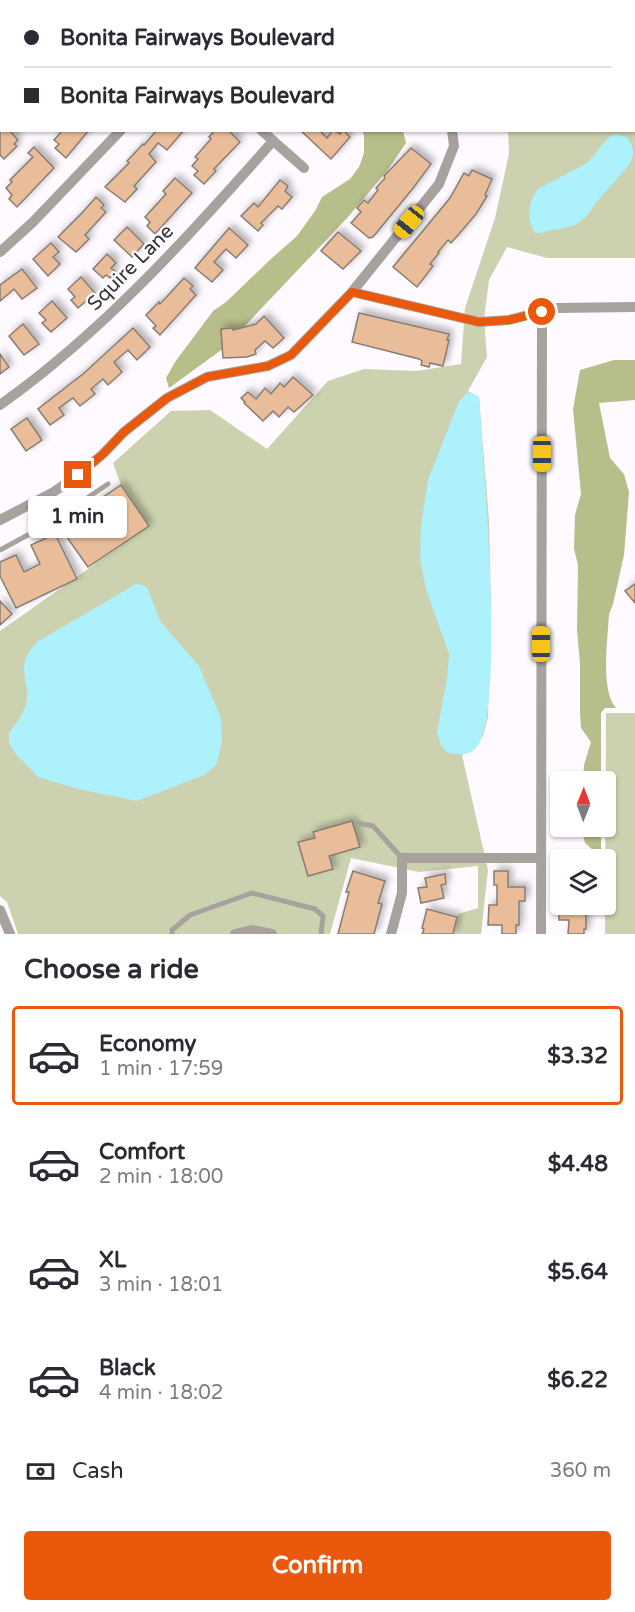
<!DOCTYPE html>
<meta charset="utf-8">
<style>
body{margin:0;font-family:"Varela Round",sans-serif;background:#f7f7f7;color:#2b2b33;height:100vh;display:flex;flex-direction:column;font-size:22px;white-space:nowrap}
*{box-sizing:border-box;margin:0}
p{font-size:20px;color:#7c7c81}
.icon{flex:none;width:33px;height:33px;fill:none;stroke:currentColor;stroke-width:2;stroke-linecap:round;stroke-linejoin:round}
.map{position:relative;height:934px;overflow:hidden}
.sheet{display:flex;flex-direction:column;background:#fff;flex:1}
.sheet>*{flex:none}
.guide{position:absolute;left:0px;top:0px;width:636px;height:132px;box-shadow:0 2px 4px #0004;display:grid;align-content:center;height:132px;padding:0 24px;background:#fff}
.needle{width:39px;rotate:1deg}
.buttons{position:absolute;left:550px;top:771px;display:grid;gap:12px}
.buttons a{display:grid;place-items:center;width:66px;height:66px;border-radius:6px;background:#fff;box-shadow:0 2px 4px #0004;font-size:30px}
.end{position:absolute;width:27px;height:27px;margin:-14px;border:8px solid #ea580c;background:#fff;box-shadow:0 0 0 3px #fff}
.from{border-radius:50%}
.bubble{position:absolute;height:42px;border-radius:6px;background:#fff;box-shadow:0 2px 4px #0004;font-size:20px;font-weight:700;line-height:42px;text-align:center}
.car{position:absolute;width:18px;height:36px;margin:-18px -9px;border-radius:8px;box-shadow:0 0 4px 2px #0007;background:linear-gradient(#f5c518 24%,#345 0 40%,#f5c518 0 76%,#345 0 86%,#f5c518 0)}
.guide b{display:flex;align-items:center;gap:21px;height:57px;font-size:22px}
.guide b+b{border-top:2px solid #e1e1e2}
.guide i{width:15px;height:15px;background:#2b2b33}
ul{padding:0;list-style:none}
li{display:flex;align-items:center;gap:18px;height:99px;margin:0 12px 9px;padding:0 12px;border:3px solid transparent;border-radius:6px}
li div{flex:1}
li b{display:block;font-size:22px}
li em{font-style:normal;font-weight:700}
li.selected{border-color:#ea580c}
li>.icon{width:54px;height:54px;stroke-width:1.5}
h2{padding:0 24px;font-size:27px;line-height:72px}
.pay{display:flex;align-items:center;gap:15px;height:66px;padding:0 24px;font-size:22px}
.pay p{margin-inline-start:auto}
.button{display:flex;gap:12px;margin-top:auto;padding:12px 24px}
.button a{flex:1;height:69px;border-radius:6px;background:#ea580c;color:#fff;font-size:24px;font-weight:700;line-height:69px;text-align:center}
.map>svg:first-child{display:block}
.green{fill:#ccd1af}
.forest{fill:#b7be8a}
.water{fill:#acf1fc}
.building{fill:#eabd9a;stroke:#877c73;stroke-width:1.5;filter:url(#shadow)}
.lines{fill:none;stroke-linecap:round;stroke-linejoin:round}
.service{stroke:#a8a29f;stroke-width:5}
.minor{stroke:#a8a29f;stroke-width:10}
.route{stroke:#ea580c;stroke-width:8}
.labels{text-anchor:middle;stroke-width:4.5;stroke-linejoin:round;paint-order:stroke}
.street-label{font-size:20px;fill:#363237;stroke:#fff}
</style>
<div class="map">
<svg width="635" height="934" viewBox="0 0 635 934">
<defs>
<filter id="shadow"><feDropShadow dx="4" dy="-4" stdDeviation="3" flood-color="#0004"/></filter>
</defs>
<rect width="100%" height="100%" fill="#fefaff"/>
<g class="green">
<path d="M 432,0 L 635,0 L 635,258 L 547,258 L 507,247 L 489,280 L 484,319 L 487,357 L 468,391 L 479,397 L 489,520 L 491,604 L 488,717 L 483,736 L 474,750 L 462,755 L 488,870 L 481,934 L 453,934 L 458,914 L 478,908 L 478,866 L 419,872 L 351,858 L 330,934 L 18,934 L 7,902 L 0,896 L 0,631 L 149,526 L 121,485 L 113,463 L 171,411 L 210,410 L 267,449 L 328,381 L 364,369 L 417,371 L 461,364 L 465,308 L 495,218 L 509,154 L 508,131 L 634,130 L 634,2 Z"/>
<path d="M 606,713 L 635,713 L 635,934 L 605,934 Z"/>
</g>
<g class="forest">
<path d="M 362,131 L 403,131 L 406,143 L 387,171 L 348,217 L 224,348 L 169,388 L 166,378 L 175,362 L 213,311 L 226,302 L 272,258 L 297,236 L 315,211 L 322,197 L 350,179 L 359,167 L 364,153 L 364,135 Z"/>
<path d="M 614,360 L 635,360 L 635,400 L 599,403 L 610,458 L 624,474 L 629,492 L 624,555 L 613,604 L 609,614 C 608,637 600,691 616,708 L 605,708 L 601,713 L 601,781 L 583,781 L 584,765 L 591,742 L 581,728 L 580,712 L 580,664 L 577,630 L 578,565 L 574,549 L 575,515 L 581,494 L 573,409 L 580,370 Z"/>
<path d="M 581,827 L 601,827 L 601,857 L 585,843 Z"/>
</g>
<g class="water">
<path d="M 616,134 L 627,137 C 634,147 635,153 630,164 L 594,205 C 585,223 573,227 554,230 C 547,230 542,234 535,233 C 526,219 528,202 538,189 L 587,163 L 609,137 Z"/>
<path d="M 468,392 L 479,397 C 482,449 508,723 474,750 C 466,756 457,754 448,753 L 441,746 L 437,732 L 447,679 L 449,654 L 426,589 L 420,559 L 421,525 L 428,480 L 459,401 Z"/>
<path d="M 136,584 L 143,585 L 148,589 L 160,621 L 199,666 L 221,718 L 222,742 L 216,765 L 206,774 L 137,801 L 78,789 L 38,777 L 16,754 L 9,743 L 9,732 C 19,721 29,707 27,690 C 25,681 22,667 26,658 C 28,652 33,647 37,642 Z"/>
</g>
<g class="building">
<path d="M 0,130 L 9,130 L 18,140 L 14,144 L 17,146 L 4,159 L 0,155 Z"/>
<path d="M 63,130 L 89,130 L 66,158 L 55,148 L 59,144 L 54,140 Z"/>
<path d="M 157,130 L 184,130 L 167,150 L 158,143 L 149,154 L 156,162 L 134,186 L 137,189 L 125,202 L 105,187 L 129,163 L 127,161 L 143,144 L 144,145 Z"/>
<path d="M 215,130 L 228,130 L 240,142 L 214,169 L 216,171 L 204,184 L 194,175 L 198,171 L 192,166 L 198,159 L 195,157 L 211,139 L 209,137 Z"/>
<path d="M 300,130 L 319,130 L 327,138 L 333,130 L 340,134 L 343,130 L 350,137 L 331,159 Z"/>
<path d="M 34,147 L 54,168 L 17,207 L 9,199 L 12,195 L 6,188 L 12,182 L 10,180 L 33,157 L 28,153 Z"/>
<path d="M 411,148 L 431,164 L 414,187 L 373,237 L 369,238 L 351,223 L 361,212 L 357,208 L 364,200 L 368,203 L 378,190 L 376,188 L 385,178 L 384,176 Z"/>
<path d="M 472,170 L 492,179 L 485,195 L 487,196 L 476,214 L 459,234 L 451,243 L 448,240 L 438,252 L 439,253 L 430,264 L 433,266 L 417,287 L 393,267 L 450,198 L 464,173 L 469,176 Z"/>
<path d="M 175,178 L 192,193 L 155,234 L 147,226 L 150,222 L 145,217 L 166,194 L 163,191 Z"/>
<path d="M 280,180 L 288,186 L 285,191 L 292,197 L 282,209 L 278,206 L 261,223 L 263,225 L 258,231 L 241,216 L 254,203 L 258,207 Z"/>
<path d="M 96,197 L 104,205 L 101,208 L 106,212 L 85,235 L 89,239 L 76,252 L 58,237 L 82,213 Z"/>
<path d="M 127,227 L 144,244 L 132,257 L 114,240 Z"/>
<path d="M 229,228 L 248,245 L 236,258 L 226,249 L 214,262 L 223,270 L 212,282 L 195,268 Z"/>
<path d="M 338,232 L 361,251 L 343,269 L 321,251 Z"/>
<path d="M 51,243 L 59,252 L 53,257 L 60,264 L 48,276 L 33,259 Z"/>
<path d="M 107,254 L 116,263 L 111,268 L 116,272 L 110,278 L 106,275 L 103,278 L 93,269 Z"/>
<path d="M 22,269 L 37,288 L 22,299 L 14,289 L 0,301 L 0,285 Z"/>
<path d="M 81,277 L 95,293 L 78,308 L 71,300 L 75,297 L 68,289 Z"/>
<path d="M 184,278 L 193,286 L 190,289 L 196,295 L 160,335 L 153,328 L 156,326 L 146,315 L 159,302 L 160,304 Z"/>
<path d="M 52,301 L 67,318 L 51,332 L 42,323 L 46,320 L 39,313 Z"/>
<path d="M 359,313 L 449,334 L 447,340 L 449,340 L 443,366 L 430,363 L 429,367 L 421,365 L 422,361 L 419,359 L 352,342 Z"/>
<path d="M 264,316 L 284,338 L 273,348 L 265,341 L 255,350 L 256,354 L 247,357 L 223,358 L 221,329 L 232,328 L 233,330 L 256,324 Z"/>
<path d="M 23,324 L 39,344 L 24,355 L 9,336 Z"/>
<path d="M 133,328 L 150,347 L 137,360 L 128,350 L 114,362 L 122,372 L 108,385 L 103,379 L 91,389 L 95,394 L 80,406 L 73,398 L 59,408 L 64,415 L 50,425 L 38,409 L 83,374 Z"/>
<path d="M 0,354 L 9,367 L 0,374 Z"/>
<path d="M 293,377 L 313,395 L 294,412 L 288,407 L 279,417 L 273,411 L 263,421 L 244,403 L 245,402 L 241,398 L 248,392 L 256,399 L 265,388 L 271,394 L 280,383 L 284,387 Z"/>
<path d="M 27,418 L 42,440 L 26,451 L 11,429 Z"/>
<path d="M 121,485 L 149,526 L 88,567 L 61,529 L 84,513 L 95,530 L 108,521 L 96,502 Z"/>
<path d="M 55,534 L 77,579 L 16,608 L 0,576 L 0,562 L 16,555 L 24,572 L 40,564 L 31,545 Z"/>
<path d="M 635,584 L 635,603 L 625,591 Z"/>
<path d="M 0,601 L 12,614 L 0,625 Z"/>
<path d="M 352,821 L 360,847 L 329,856 L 333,869 L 308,876 L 298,842 L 315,838 L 313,832 Z"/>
<path d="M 353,871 L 385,881 L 378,903 L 382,904 L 374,934 L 338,934 L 349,892 L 346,892 Z"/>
<path d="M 494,871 L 508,871 L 508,887 L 525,887 L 525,901 L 519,901 L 519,925 L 516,925 L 516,934 L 502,934 L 502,925 L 488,925 L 489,905 L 497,905 L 497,885 L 494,885 Z"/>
<path d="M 445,874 L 446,884 L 441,885 L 444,898 L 421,903 L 418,888 L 427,887 L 425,878 Z"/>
<path d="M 559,906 L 586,906 L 586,929 L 584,929 L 584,934 L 568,934 L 569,920 L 559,920 Z"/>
<path d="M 427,909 L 457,917 L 453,934 L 422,934 L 424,929 L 422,928 Z"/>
</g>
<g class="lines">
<g class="service">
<path d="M 32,503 L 41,517 L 47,517 L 50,513 L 42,499"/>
<path d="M 47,517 L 50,523 L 108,484"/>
<path d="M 0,550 L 50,523"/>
<path d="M 357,823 L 373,826 L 402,858"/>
<path d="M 172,934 L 172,930 L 190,915 L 252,893 L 315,909 L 323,916 L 321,934"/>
</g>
<g class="minor">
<path d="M 127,0 L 128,2"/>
<path d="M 355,0 L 356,2"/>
<path d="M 65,2 L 66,0"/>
<path d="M 0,83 L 2,81"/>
<path d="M 261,130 L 304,168"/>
<path d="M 0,252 L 33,222 L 121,130"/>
<path d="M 352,292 L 479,322 L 509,320 L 556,308 L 635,307"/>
<path d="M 0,405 C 103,332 189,236 273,141"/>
<path d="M 0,520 L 52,493 L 78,475 L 103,454 L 124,432 L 167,398 L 207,377 L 268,366 L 291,355 L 352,292 L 439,184 L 454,146 L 452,130"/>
<path d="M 0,910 L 10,934"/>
<path d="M 235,934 L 252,930 L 272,934"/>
<path d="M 391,934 L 402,893 L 402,858 L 540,858"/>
<path d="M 541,934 L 542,312"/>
</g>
</g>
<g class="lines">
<path class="route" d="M 78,475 L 103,454 L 124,432 L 167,398 L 207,377 L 268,366 L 291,355 L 352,292 L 479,322 L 509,320 L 542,312"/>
</g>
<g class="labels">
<g class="street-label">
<text transform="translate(130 267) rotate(-45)" y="7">Squire Lane</text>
</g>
</g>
</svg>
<div class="buttons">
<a><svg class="needle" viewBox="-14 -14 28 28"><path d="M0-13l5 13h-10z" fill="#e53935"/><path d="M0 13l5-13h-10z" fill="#7c7c81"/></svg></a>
<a><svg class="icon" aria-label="layers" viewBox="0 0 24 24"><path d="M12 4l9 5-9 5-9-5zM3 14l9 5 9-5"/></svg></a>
</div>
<i class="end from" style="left:542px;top:312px"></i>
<i class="end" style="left:78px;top:475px"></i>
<div class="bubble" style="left:28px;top:496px;width:99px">1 min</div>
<i class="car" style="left:409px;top:222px;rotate:219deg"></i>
<i class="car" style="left:542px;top:454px;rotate:180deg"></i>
<i class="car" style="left:541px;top:644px;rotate:0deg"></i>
<div class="guide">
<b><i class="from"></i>Bonita Fairways Boulevard</b>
<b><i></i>Bonita Fairways Boulevard</b>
</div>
</div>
<section class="sheet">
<h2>Choose a ride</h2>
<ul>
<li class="selected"><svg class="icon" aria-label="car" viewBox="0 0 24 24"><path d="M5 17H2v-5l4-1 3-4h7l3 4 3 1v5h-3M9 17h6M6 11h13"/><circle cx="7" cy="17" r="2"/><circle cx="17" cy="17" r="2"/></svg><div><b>Economy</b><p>1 min · 17:59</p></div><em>$3.32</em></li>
<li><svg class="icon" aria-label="car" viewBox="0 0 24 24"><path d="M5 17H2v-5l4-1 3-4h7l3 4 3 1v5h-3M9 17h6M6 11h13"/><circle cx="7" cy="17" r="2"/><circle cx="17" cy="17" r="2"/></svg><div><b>Comfort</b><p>2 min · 18:00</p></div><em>$4.48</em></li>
<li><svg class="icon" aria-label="car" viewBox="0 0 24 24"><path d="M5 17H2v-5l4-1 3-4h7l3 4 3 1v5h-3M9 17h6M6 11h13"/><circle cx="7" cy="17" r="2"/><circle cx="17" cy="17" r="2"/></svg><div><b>XL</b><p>3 min · 18:01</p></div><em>$5.64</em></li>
<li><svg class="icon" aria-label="car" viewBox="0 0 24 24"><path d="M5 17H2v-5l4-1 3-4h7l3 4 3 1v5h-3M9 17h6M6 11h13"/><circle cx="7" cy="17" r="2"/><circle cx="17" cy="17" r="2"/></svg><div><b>Black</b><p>4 min · 18:02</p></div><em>$6.22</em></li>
</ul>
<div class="pay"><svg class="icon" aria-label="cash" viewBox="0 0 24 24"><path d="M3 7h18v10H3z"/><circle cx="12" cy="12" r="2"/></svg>Cash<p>360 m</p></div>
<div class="button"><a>Confirm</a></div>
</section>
